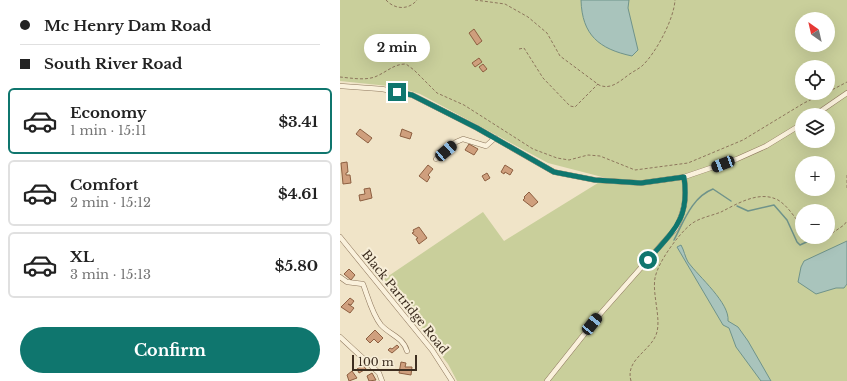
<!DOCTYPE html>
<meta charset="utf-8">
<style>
body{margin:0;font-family:"Libre Baskerville",serif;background:#f2f2f2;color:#222;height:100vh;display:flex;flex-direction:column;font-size:15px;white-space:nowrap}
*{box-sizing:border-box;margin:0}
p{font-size:13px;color:#767676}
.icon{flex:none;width:22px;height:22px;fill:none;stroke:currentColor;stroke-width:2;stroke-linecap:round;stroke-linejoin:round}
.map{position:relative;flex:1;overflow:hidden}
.sheet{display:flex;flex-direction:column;background:#fff;width:340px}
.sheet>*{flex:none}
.banner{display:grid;align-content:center;height:88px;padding:0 20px;background:#fff}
.needle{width:26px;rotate:326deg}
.controls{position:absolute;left:455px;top:12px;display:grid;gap:8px}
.controls a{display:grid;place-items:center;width:40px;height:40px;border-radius:50%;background:#fff;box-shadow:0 4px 16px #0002;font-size:20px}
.scale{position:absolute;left:12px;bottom:10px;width:65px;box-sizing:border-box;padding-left:4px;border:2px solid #3d2e20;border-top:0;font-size:11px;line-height:14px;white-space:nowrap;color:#3d2e20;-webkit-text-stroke:3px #f7eed8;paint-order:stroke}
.end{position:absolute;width:18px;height:18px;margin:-9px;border:5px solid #0f766e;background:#fff;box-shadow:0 0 0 2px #fff}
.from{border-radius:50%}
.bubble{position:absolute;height:28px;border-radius:14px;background:#fff;box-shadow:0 4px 16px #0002;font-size:13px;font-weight:700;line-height:28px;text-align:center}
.car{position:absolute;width:12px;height:24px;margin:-12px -6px;border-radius:5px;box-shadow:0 0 3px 1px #0007;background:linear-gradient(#222 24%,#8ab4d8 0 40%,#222 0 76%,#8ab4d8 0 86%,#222 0)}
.banner b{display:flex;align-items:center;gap:14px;height:38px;font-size:15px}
.banner b+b{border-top:1px solid #e0e0e0}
.banner i{width:10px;height:10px;background:#222}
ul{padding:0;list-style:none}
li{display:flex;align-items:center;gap:12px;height:66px;margin:0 8px 6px;padding:0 12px;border:2px solid #e0e0e0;border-radius:6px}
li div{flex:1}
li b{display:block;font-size:15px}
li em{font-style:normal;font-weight:700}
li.current{border-color:#0f766e}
li>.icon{width:36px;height:36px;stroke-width:1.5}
.cta{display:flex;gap:8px;margin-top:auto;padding:8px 20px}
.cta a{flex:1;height:46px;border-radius:24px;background:#0f766e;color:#fff;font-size:16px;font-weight:700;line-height:46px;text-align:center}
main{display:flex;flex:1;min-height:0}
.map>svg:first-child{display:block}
.green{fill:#c9cf9b;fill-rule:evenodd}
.water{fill:#a9c4bc;stroke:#6f938a}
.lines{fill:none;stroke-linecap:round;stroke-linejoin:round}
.stream{stroke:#6f938a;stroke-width:1.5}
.building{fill:#cf9f7d;stroke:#8d5f41}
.minor-casing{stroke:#8d765c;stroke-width:5.5}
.path{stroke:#8d765c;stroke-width:1;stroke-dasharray:3 2;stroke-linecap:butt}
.minor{stroke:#faf1dc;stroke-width:4.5}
.route{stroke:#0f766e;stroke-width:5}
.labels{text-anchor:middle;stroke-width:4;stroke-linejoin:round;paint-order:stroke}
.street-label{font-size:12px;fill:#3d2e20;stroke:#f7eed8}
</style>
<main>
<section class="sheet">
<div class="banner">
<b><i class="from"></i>Mc Henry Dam Road</b>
<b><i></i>South River Road</b>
</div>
<ul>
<li class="current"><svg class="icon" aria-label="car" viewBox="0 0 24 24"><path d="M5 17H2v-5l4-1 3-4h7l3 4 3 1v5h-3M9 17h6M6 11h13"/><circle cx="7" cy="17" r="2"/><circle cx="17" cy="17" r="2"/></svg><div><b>Economy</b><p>1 min · 15:11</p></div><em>$3.41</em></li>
<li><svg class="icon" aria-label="car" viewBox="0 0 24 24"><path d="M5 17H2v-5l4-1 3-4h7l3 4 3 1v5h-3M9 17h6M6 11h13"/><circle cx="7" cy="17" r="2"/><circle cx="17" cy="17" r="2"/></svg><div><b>Comfort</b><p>2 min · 15:12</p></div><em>$4.61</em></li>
<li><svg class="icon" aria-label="car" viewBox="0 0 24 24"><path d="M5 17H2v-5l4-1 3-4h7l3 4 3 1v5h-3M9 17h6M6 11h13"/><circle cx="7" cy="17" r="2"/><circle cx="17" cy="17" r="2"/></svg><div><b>XL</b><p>3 min · 15:13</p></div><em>$5.80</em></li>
</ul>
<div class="cta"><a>Confirm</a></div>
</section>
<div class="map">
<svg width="507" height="381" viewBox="0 0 507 381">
<rect width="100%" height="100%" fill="#f0e4c8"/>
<path class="green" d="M 0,0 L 507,0 L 507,381 L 117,381 L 108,364 L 44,279 L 143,212 L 164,241 L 266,178 L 208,163 L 80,94 L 58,87 L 0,81 ZM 462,19 L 488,19 L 488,45 L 462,45 ZM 462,67 L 488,67 L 488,93 L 462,93 ZM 462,115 L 488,115 L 488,141 L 462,141 ZM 462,163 L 488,163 L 488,189 L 462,189 ZM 462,211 L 488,211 L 488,237 L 462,237 Z"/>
<g class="water">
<path d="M 241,0 L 289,0 L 288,8 L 298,50 L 292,56 C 259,49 242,35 241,0 Z"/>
<path d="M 507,241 L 507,284 L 504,288 L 496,288 L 476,294 L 458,282 L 461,267 L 464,261 Z"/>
<path d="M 341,245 C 344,250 345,257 348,262 C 359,277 390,303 388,321 L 398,327 L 408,341 L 431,381 L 421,381 L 396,347 L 389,328 L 383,325 L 337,247 Z"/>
</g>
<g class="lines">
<g class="stream">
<path d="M 397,206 L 408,211 L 434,205 L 447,220 L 457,242 L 460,245 L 473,239"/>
<path d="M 334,240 C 344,221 352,197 373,189 L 391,201"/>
</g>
</g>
<g class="building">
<path d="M 134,29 L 142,41 L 137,45 L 129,33 Z"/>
<path d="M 139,58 L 142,62 L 135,67 L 132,63 Z"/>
<path d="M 143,64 L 147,69 L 143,72 L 139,67 Z"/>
<path d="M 20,129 L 32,138 L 28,143 L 16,134 Z"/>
<path d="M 62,129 L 72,133 L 70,139 L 60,136 Z"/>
<path d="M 129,144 L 138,149 L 134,155 L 125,150 Z"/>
<path d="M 7,162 L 8,172 L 6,173 L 6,175 L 10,175 L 11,183 L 3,184 L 1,163 Z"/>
<path d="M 88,165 L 93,169 L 88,175 L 90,177 L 87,182 L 79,176 Z"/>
<path d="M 165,165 L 173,170 L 170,175 L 165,172 L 164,174 L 161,172 Z"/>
<path d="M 147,173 L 150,178 L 145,181 L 142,176 Z"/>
<path d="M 30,188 L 32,198 L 20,201 L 19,195 L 25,194 L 24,189 Z"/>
<path d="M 189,192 L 198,202 L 192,207 L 183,200 L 185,198 L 184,197 Z"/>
<path d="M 79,227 L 87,238 L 79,244 L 76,239 L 78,238 L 72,233 L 74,232 L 73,230 Z"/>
<path d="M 9,269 L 15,275 L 11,280 L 4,274 Z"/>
<path d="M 10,298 L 14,301 L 11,305 L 8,304 L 14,308 L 10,313 L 1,307 Z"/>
<path d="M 35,330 L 43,338 L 38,343 L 34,339 L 30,343 L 26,339 Z"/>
<path d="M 57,345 L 59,347 L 52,353 L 48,350 L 50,348 L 52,349 Z"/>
<path d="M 61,362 L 66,363 L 65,367 L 72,367 L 71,375 L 59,373 Z"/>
<path d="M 23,365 L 26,369 L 19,373 L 17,369 Z"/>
<path d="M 12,371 L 17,378 L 9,381 L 7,375 Z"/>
<path d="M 32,373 L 36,380 L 29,381 L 27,376 Z"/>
</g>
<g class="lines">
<g class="minor-casing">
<g id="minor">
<path d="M 0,86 L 42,89 L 72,95 L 137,128 L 214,172 L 255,180 L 301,183 L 344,177 L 397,159 L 426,146 L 462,124"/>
<path d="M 475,115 L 507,93"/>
<path d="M 96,159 L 116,142 L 123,139 L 146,146 L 155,138"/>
<path d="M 0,237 L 92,350 L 112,381"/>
<path d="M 0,277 L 7,282 L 23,284 C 28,297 32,314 41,325 C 50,335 63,337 67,351"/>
<path d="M 0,337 L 39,373 L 42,381"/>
<path d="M 207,381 L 261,313 L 336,228 C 345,210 347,196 344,177"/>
</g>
</g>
<g class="path">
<path d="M 46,0 C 55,10 69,10 77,0"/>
<path d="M 135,0 L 165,4 L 188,17 L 207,33 L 220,56 L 259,85 C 270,90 279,82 287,76 C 292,72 297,70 302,66 C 316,53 334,19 335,0"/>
<path d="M 179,49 L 184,48 L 203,78 L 230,106 L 235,107 L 258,84"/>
<path d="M 0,77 C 11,78 27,81 37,76 C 48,71 54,64 66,64 L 74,70 L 97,93 L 124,105 L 193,149 L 217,158 L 229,160 L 248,155 L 260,156 L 295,170 L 348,163 L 403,140 L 464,103 L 485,93"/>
<path d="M 488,92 L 507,82"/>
<path d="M 507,175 L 507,188"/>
<path d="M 488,236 L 504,225 L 507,221"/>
<path d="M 477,237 L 483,237"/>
<path d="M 291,381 C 285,360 309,352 316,335 C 322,320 312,295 315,278 C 318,262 338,235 350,225 C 358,218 371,216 381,212 C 397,204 419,190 438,200 C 448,206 455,218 462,227"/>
</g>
<use href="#minor" class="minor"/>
</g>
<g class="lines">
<path class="route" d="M 57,92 L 72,95 L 137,128 L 214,172 L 255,180 L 301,183 L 344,177 C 350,219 334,230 308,260"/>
</g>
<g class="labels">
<g class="street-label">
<text transform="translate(65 302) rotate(51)" y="4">Black Partridge Road</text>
</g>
</g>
</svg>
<div class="controls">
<a><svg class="needle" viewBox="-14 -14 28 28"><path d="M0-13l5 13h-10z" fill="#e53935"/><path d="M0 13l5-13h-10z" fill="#767676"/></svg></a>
<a><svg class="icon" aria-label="locate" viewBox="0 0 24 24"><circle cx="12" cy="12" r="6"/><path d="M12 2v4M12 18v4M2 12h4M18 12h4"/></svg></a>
<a><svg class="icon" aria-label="layers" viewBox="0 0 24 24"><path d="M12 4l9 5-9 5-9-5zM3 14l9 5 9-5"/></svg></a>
<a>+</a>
<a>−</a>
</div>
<div class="scale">100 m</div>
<i class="end from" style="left:308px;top:260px"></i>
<i class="end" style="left:57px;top:92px"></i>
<div class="bubble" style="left:24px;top:34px;width:66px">2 min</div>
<i class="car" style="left:106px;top:151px;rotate:49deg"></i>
<i class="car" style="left:383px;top:164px;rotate:249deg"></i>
<i class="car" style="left:252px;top:324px;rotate:39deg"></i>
</div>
</main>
